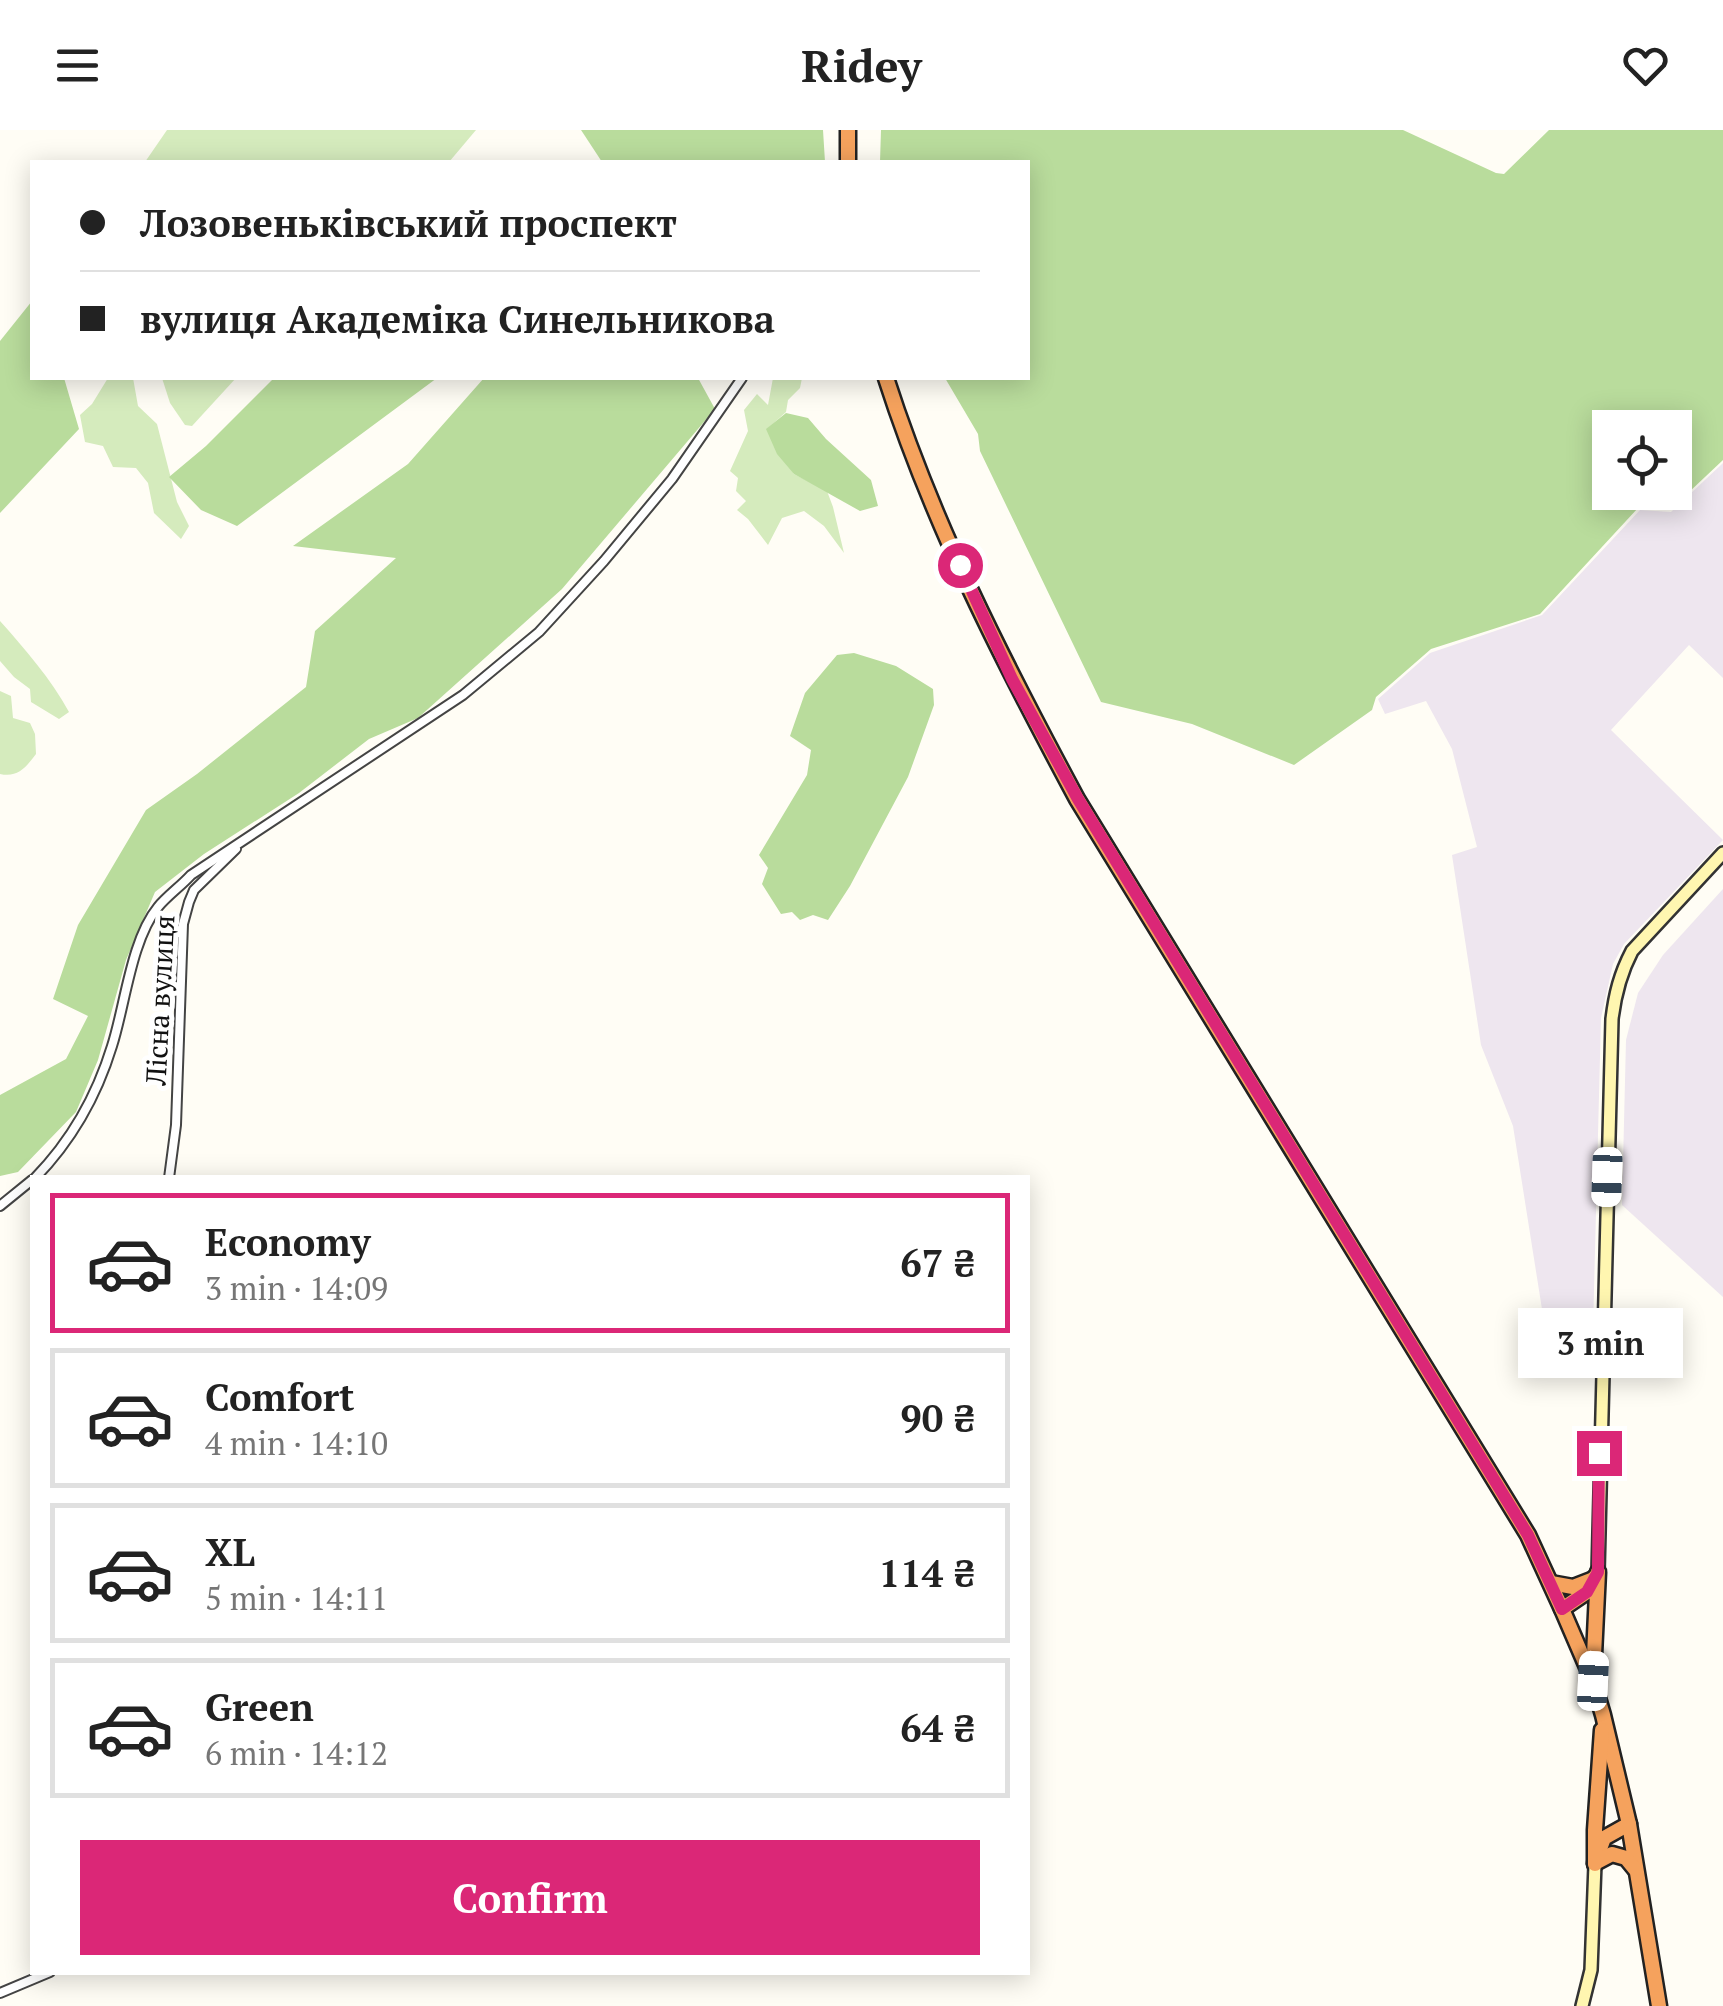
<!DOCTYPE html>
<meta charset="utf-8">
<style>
body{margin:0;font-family:"PT Serif",serif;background:#f6f6f6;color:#222;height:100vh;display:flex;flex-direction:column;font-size:38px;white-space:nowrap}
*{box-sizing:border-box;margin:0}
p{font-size:32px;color:#767676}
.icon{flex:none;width:55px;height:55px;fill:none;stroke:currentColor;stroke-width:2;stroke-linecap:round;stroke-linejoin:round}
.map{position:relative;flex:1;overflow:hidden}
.side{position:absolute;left:30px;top:1045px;width:1000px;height:800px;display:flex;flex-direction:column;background:#fff;border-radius:0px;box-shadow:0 5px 25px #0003}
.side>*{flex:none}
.banner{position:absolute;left:30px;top:30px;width:1000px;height:220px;border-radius:0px;box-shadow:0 5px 25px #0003;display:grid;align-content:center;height:220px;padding:0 50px;background:#fff}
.fabs{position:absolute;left:1592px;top:280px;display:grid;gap:20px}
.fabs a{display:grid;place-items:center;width:100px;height:100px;border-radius:0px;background:#fff;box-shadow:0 5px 25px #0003;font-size:50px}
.end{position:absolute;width:45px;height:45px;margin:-22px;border:12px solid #db2777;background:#fff;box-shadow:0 0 0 5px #fff}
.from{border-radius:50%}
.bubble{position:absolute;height:70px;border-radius:0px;background:#fff;box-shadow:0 5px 25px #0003;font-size:32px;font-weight:700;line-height:70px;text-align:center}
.car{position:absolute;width:30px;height:60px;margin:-30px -15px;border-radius:12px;box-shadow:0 0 8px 2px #0007;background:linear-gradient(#fff 24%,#345 0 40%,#fff 0 76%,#345 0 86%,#fff 0)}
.banner b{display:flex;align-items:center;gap:35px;height:95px;font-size:38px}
.banner b+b{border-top:2px solid #e0e0e0}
.banner i{width:25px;height:25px;background:#222}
ul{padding:18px 0 0;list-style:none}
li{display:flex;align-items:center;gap:30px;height:140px;margin:0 20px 15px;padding:0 30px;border:5px solid #e0e0e0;border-radius:0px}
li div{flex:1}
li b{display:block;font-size:38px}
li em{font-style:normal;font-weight:700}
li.current{border-color:#db2777}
li>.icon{width:90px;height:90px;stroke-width:1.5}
.action{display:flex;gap:20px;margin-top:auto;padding:20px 50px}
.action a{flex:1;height:115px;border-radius:0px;background:#db2777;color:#fff;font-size:40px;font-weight:700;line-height:115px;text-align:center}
header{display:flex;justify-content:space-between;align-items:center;height:130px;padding:0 50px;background:#fff;font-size:45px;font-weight:700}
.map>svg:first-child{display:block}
.industrial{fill:#eee6ef}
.green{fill:#d5ebbd}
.forest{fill:#b9dc9c;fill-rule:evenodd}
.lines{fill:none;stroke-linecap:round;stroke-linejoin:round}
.street-casing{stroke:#444;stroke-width:12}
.secondary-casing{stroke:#333;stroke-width:16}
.highway-casing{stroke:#222;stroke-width:19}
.street{stroke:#fff;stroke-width:8}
.secondary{stroke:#fff6b0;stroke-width:11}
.highway{stroke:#f5a25d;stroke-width:14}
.route{stroke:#db2777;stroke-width:12}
.labels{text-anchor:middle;stroke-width:10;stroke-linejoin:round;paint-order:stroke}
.street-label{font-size:28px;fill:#111;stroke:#fff}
</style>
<header><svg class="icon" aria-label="menu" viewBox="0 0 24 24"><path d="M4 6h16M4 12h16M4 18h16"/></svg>Ridey<svg class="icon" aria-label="heart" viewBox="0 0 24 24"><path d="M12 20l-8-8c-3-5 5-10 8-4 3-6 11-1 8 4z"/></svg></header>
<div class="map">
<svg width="1723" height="1876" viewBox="0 0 1723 1876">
<rect width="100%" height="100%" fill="#fffdf5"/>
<g class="industrial">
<path d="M 1723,333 L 1723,548 L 1689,515 L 1611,600 L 1723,710 L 1624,814 L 1613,834 L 1601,888 L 1592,1238 L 1551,1236 L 1513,996 L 1481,915 L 1452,725 L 1477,717 L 1452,619 L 1426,571 L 1385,584 L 1378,569 L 1430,523 L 1542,485 L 1640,380 L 1671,382 Z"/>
<path d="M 1723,759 L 1723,1167 L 1622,1075 L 1626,910 L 1638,863 L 1663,825 Z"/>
</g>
<g class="green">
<path d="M 167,0 L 476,0 L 449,32 L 145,32 Z"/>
<path d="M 108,248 L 133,248 L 138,276 L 157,294 L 177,372 L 189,396 L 181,409 L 154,383 L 148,353 L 136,338 L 113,337 L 103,316 L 85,312 L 80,285 L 92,274 Z"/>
<path d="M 162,248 L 236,248 L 192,296 L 185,295 L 170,273 Z"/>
<path d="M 773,248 L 802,248 L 800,258 L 788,270 L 786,282 L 767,299 L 794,344 L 827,361 L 833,377 L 844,423 L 824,396 L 804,381 L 782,388 L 768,415 L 748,389 L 737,380 L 746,371 L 736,361 L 738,348 L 730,341 L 748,301 L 744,280 L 757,264 L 768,275 Z"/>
<path d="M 0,491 C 25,519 51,549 69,582 L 59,589 L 31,572 L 30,559 L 14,547 L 0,531 Z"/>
<path d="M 0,561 L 11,566 L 13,588 L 30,593 L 35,604 L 36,624 C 26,637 18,648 0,644 Z"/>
</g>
<g class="forest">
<path d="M 581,0 L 823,0 L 825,32 L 602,32 Z"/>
<path d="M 881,0 L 1403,0 L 1496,43 L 1504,44 L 1549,0 L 1723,0 L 1723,330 L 1670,380 L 1638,378 L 1540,484 L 1431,519 L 1376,567 L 1372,580 L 1294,635 L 1192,594 L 1101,572 L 980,321 L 978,304 L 945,248 L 1028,248 L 1028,32 L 880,32 ZM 1610,298 L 1675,298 L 1675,362 L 1610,362 Z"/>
<path d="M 32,171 L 32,248 L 64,248 L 79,299 L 0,383 L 0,211 Z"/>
<path d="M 274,248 L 437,248 L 237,396 L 201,380 L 169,347 L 206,316 Z"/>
<path d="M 484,248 L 698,248 L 715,279 L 562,459 L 418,588 L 369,609 L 299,663 L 204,724 L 155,762 L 126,830 L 98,930 L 76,982 L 18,1042 L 0,1046 L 0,965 L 66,929 L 88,886 L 53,869 L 78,795 L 146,680 L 197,644 L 306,557 L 315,501 L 396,428 L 293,416 L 408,334 Z"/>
<path d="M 786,283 L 808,288 L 826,309 L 871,350 L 878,376 L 860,381 L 794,344 L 777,324 L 766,299 Z"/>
<path d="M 854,523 L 896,536 L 933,559 L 934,575 L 908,647 L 850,756 L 828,790 L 813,785 L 800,790 L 792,782 L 781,784 L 762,754 L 768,738 L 759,725 L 807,645 L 811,620 L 790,606 L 805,563 L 837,525 Z"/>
</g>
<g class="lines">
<g class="street-casing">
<g id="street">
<path d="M 35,1048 C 71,1011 97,965 112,916 C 125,876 131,810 158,777 C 167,766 181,756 191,745 L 463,565 L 539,502 L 604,431 L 672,349 L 742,248"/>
<path d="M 169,1048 L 176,995 L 183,794 L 189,772 L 194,760 L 236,719"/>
<path d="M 0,1076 L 32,1050"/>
<path d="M 0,1863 L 50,1842"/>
</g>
</g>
<g class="secondary-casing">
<g id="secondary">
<path d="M 1598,1442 L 1612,889 C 1615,864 1620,844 1632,821 L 1723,723"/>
<path d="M 1582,1876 L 1591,1840 L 1595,1734"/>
</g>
</g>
<g class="highway-casing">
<g id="highway">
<path d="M 848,0 L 848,32"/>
<path d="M 886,248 C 933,395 1004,533 1077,669 L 1528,1405 L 1562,1479 L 1593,1551 L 1603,1585 L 1629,1694 L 1659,1876"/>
<path d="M 1551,1453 L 1573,1457 L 1591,1450"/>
<path d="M 1562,1479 L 1587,1462 L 1595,1447"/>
<path d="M 1593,1546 L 1598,1442"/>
<path d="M 1598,1724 L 1604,1708 L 1629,1694"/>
<path d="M 1595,1733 L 1612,1724 L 1626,1728 L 1635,1739"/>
<path d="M 1595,1734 L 1595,1700 L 1602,1600"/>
</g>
</g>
<use href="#street" class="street"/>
<use href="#secondary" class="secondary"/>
<use href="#highway" class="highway"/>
</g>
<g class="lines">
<path class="route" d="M 960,435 L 1012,549 L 1078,669 L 1528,1405 L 1562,1479 L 1587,1462 L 1598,1442 L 1599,1323"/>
</g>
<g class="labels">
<g class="street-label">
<text transform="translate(160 870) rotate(-87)" y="10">Лісна вулиця</text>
</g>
</g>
</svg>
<div class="fabs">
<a><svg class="icon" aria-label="locate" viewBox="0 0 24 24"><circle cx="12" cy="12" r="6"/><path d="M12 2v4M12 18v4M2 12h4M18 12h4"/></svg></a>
</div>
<i class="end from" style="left:960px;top:435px"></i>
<i class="end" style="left:1599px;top:1323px"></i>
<div class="bubble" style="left:1518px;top:1178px;width:165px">3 min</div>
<i class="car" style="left:1607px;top:1047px;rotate:182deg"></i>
<i class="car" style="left:1593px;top:1551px;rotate:3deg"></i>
<div class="banner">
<b><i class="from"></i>Лозовеньківський проспект</b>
<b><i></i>вулиця Академіка Синельникова</b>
</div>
<section class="side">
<ul>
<li class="current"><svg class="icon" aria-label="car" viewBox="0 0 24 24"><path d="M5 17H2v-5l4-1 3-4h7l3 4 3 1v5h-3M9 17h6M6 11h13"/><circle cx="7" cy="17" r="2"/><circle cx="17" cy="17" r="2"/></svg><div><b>Economy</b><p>3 min · 14:09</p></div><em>67 ₴</em></li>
<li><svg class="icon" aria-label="car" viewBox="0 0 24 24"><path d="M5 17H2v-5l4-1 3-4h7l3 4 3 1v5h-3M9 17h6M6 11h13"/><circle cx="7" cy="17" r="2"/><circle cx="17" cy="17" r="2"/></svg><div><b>Comfort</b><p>4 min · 14:10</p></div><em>90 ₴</em></li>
<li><svg class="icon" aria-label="car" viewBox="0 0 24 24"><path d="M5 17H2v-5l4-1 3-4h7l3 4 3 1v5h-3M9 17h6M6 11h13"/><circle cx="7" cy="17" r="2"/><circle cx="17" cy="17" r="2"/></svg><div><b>XL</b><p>5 min · 14:11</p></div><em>114 ₴</em></li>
<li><svg class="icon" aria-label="car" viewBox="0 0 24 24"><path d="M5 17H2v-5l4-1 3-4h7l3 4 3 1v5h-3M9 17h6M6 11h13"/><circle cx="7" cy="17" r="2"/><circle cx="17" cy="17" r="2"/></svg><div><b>Green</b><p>6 min · 14:12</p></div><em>64 ₴</em></li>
</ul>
<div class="action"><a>Confirm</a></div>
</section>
</div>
